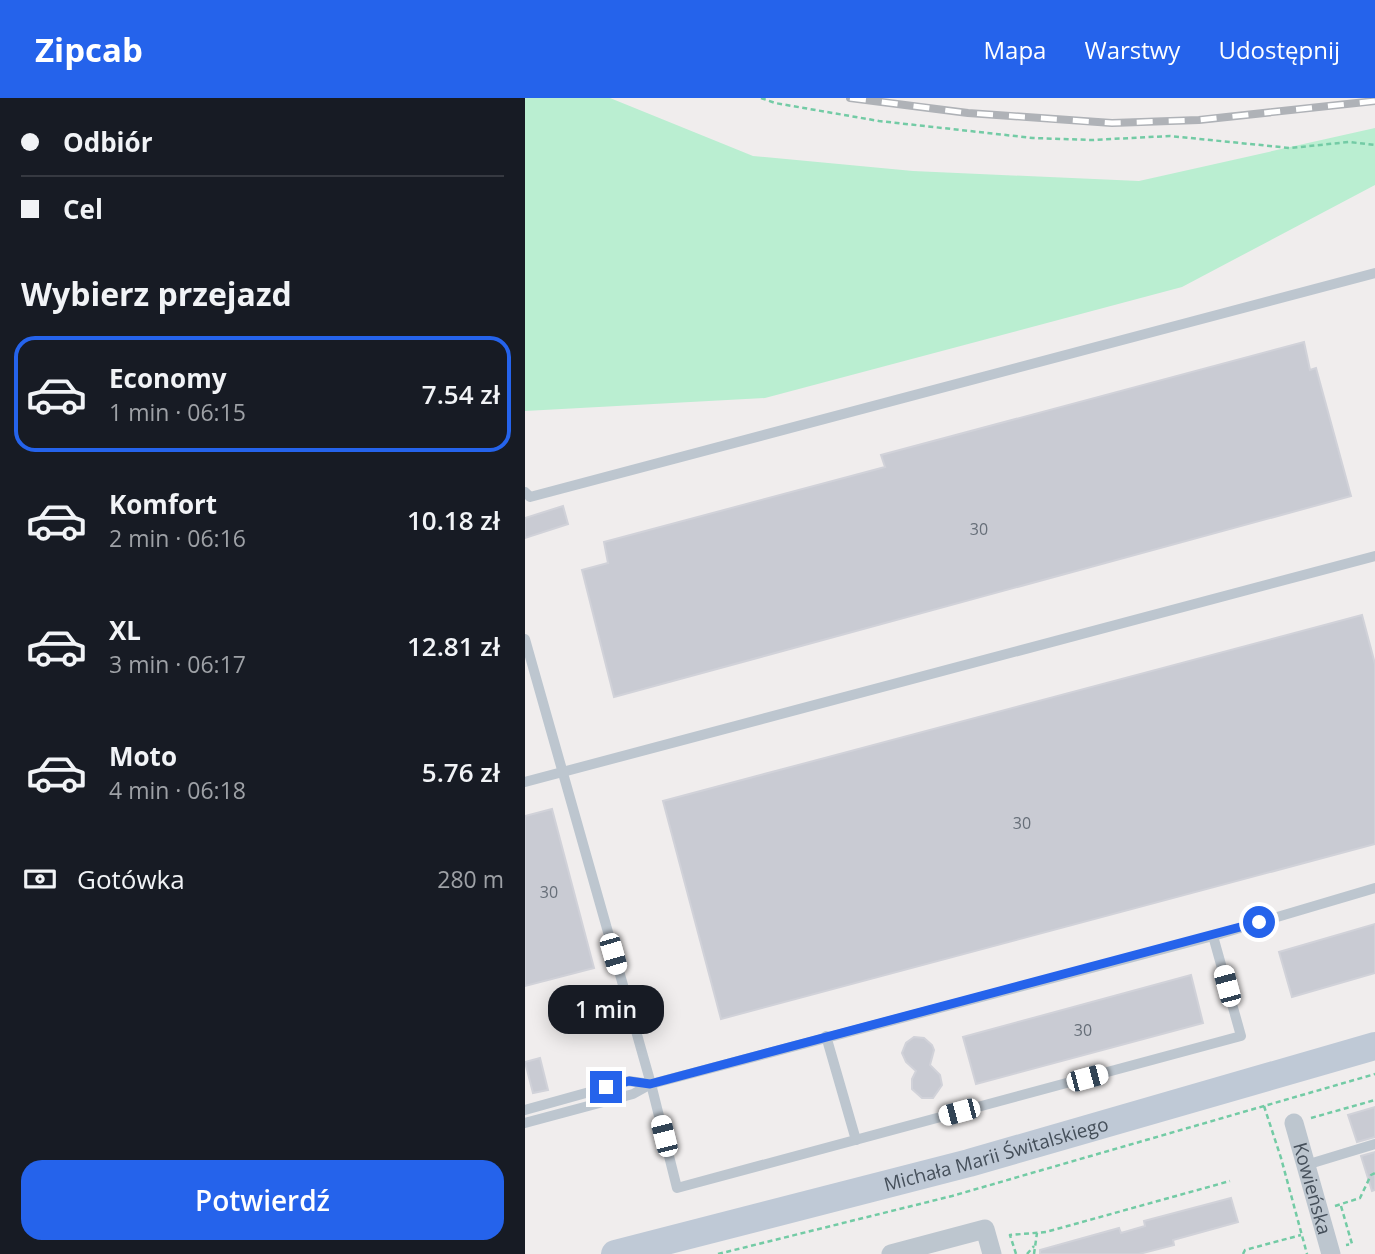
<!DOCTYPE html>
<html lang="pl">
<meta charset="utf-8">
<style>
body{margin:0;font-family:"Open Sans",sans-serif;background:#20242c;color:#f1f3f6;height:100vh;display:flex;flex-direction:column;font-size:26px;white-space:nowrap}
*{box-sizing:border-box;margin:0}
p{font-size:23px;color:#9ea1a6}
.icon{flex:none;width:38px;height:38px;fill:none;stroke:currentColor;stroke-width:2;stroke-linecap:round;stroke-linejoin:round}
.map{position:relative;flex:1;overflow:hidden}
.details{display:flex;flex-direction:column;background:#171b24;width:525px}
.details>*{flex:none}
.banner{display:grid;align-content:center;height:154px;padding:0 21px;background:#171b24}
.end{position:absolute;width:32px;height:32px;margin:-16px;border:9px solid #2563eb;background:#fff;box-shadow:0 0 0 4px #fff}
.from{border-radius:50%}
.bubble{position:absolute;height:49px;border-radius:21px;background:#171b24;box-shadow:0 4px 18px #0003;font-size:23px;font-weight:600;line-height:49px;text-align:center}
.car{position:absolute;width:21px;height:42px;margin:-21px -10px;border-radius:9px;box-shadow:0 0 5px 2px #0007;background:linear-gradient(#fff 24%,#345 0 40%,#fff 0 76%,#345 0 86%,#fff 0)}
.banner b{display:flex;align-items:center;gap:24px;height:66px;font-size:26px}
.banner b+b{border-top:2px solid #363941}
.banner i{width:18px;height:18px;background:#f1f3f6}
ul{padding:0;list-style:none}
li{display:flex;align-items:center;gap:21px;height:116px;margin:0 14px 10px;padding:0 7px;border:4px solid transparent;border-radius:21px}
li div{flex:1}
li b{display:block;font-size:26px}
li em{font-style:normal;font-weight:600}
li.active{border-color:#2563eb}
li>.icon{width:63px;height:63px;stroke-width:1.5}
h2{padding:0 21px;font-size:32px;line-height:84px}
.pay{display:flex;align-items:center;gap:18px;height:77px;padding:0 21px;font-size:26px}
.pay p{margin-inline-start:auto}
.cta{display:flex;gap:14px;margin-top:auto;padding:14px 21px}
.cta a{flex:1;height:80px;border-radius:21px;background:#2563eb;color:#fff;font-size:28px;font-weight:600;line-height:80px;text-align:center}
header{display:flex;align-items:center;gap:42px;box-sizing:border-box;height:98px;padding:0 35px;background:#2563eb;color:#fff}
header strong{font-size:33px}
nav{display:flex;gap:38px;margin-inline-start:auto;font-size:24px}
main{display:flex;flex:1;min-height:0}
.map>svg:first-child{display:block}
.green{fill:#baeed1}
.building{fill:#c9cbd3;stroke:#d1d2d9;stroke-width:2}
.lines{fill:none;stroke-linecap:round;stroke-linejoin:round}
.path{stroke:#73cba5;stroke-width:2.5;stroke-dasharray:5 3.5;stroke-linecap:butt}
.lane{stroke:#bdc6cf;stroke-width:10}
.street{stroke:#bdc6cf;stroke-width:19}
.secondary{stroke:#bfc9d6;stroke-width:28}
.rail-casing{stroke:#afb2b7;stroke-width:8}
.rail{stroke:#fff;stroke-width:5;stroke-dasharray:16;stroke-linecap:butt}
.route{stroke:#2563eb;stroke-width:9}
.labels{text-anchor:middle;stroke-width:6;stroke-linejoin:round;paint-order:stroke}
.number-label{font-size:16px;fill:#666e78}
.street-label{font-size:19px;fill:#454f5a;stroke:#fff}
</style>
<header>
<strong>Zipcab</strong>
<nav><a>Mapa</a><a>Warstwy</a><a>Udostępnij</a></nav>
</header>
<main>
<section class="details">
<div class="banner">
<b><i class="from"></i>Odbiór</b>
<b><i></i>Cel</b>
</div>
<h2>Wybierz przejazd</h2>
<ul>
<li class="active"><svg class="icon" aria-label="car" viewBox="0 0 24 24"><path d="M5 17H2v-5l4-1 3-4h7l3 4 3 1v5h-3M9 17h6M6 11h13"/><circle cx="7" cy="17" r="2"/><circle cx="17" cy="17" r="2"/></svg><div><b>Economy</b><p>1 min · 06:15</p></div><em>7.54 zł</em></li>
<li><svg class="icon" aria-label="car" viewBox="0 0 24 24"><path d="M5 17H2v-5l4-1 3-4h7l3 4 3 1v5h-3M9 17h6M6 11h13"/><circle cx="7" cy="17" r="2"/><circle cx="17" cy="17" r="2"/></svg><div><b>Komfort</b><p>2 min · 06:16</p></div><em>10.18 zł</em></li>
<li><svg class="icon" aria-label="car" viewBox="0 0 24 24"><path d="M5 17H2v-5l4-1 3-4h7l3 4 3 1v5h-3M9 17h6M6 11h13"/><circle cx="7" cy="17" r="2"/><circle cx="17" cy="17" r="2"/></svg><div><b>XL</b><p>3 min · 06:17</p></div><em>12.81 zł</em></li>
<li><svg class="icon" aria-label="car" viewBox="0 0 24 24"><path d="M5 17H2v-5l4-1 3-4h7l3 4 3 1v5h-3M9 17h6M6 11h13"/><circle cx="7" cy="17" r="2"/><circle cx="17" cy="17" r="2"/></svg><div><b>Moto</b><p>4 min · 06:18</p></div><em>5.76 zł</em></li>
</ul>
<div class="pay"><svg class="icon" aria-label="cash" viewBox="0 0 24 24"><path d="M3 7h18v10H3z"/><circle cx="12" cy="12" r="2"/></svg>Gotówka<p>280 m</p></div>
<div class="cta"><a>Potwierdź</a></div>
</section>
<div class="map">
<svg width="850" height="1156" viewBox="0 0 850 1156">
<rect width="100%" height="100%" fill="#f0eded"/>
<path class="green" d="M 0,0 L 85,0 L 228,58 L 388,73 L 614,83 L 850,30 L 850,87 L 657,189 L 240,300 L 0,313 Z"/>
<g class="building">
<path d="M 779,244 L 785,272 L 791,270 L 826,398 L 89,599 L 57,472 L 83,465 L 79,444 L 360,369 L 356,357 Z"/>
<path d="M 38,408 L 43,426 L 0,440 L 0,420 Z"/>
<path d="M 837,517 L 850,566 L 850,746 L 196,921 L 138,703 Z"/>
<path d="M 27,711 L 69,870 L 0,888 L 0,718 Z"/>
<path d="M 850,826 L 850,875 L 767,899 L 754,854 Z"/>
<path d="M 666,877 L 678,925 L 451,986 L 438,939 Z"/>
<path d="M 389,939 L 399,940 L 407,947 L 409,952 L 405,967 L 415,977 L 417,987 L 408,1000 L 397,1000 L 387,991 L 387,981 L 391,973 L 381,964 L 377,955 L 381,945 Z"/>
<path d="M 15,960 L 23,992 L 8,995 L 0,964 Z"/>
<path d="M 850,1009 L 850,1039 L 832,1044 L 823,1017 Z"/>
<path d="M 850,1054 L 850,1092 L 847,1093 L 836,1058 Z"/>
<path d="M 706,1100 L 713,1124 L 648,1142 L 649,1147 L 614,1156 L 515,1156 L 515,1152 L 594,1130 L 596,1135 L 620,1128 L 619,1123 Z"/>
</g>
<g class="lines">
<g class="path">
<path d="M 236,0 L 250,5 L 354,23 L 508,40 L 567,42 L 645,38 L 765,50 L 824,44 L 850,47"/>
<path d="M 739,1008 L 756,1060 L 782,1156"/>
<path d="M 786,1020 L 850,1002"/>
<path d="M 810,1108 L 835,1100 L 846,1077 L 850,1075"/>
<path d="M 816,1108 L 827,1146 L 821,1147"/>
<path d="M 193,1156 L 427,1098 L 850,976"/>
<path d="M 491,1156 L 485,1137 L 521,1134 L 705,1083"/>
<path d="M 502,1156 L 509,1148"/>
<path d="M 509,1156 L 512,1135"/>
<path d="M 718,1156 L 720,1152 L 776,1137"/>
</g>
<g class="lane">
<path d="M 0,394 L 5,399 L 850,175"/>
<path d="M 0,541 L 126,986 L 152,1090 L 716,938 L 688,838"/>
<path d="M 0,684 L 850,458"/>
<path d="M 301,938 L 331,1042"/>
<path d="M 0,1012 L 104,983 L 125,986"/>
<path d="M 0,1025 L 108,996 L 126,986 L 688,838 L 850,790"/>
<path d="M 781,1067 L 850,1046"/>
</g>
<g class="street">
<path id="s1" d="M 769,1025 L 806,1156"/>
<path d="M 366,1156 L 460,1131 L 467,1156"/>
</g>
<path class="secondary" id="s2" d="M 90,1156 L 444,1065 L 850,948"/>
<g class="rail-casing">
<path id="rail" d="M 325,0 L 443,15 L 587,25 L 674,22 L 850,3"/>
</g>
<use href="#rail" class="rail"/>
</g>
<g class="lines">
<path class="route" d="M 81,989 L 104,983 L 125,986 L 734,824"/>
</g>
<g class="labels">
<g class="number-label">
<text x="454" y="437">30</text>
<text x="497" y="731">30</text>
<text x="24" y="800">30</text>
<text x="558" y="938">30</text>
</g>
<g class="street-label">
<text dy="7" stroke="none"><textPath href="#s2" startOffset="394">Michała Marii Świtalskiego</textPath></text>
<text dy="7" stroke="none"><textPath href="#s1" startOffset="68">Kowieńska</textPath></text>
</g>
</g>
</svg>
<i class="end from" style="left:734px;top:824px"></i>
<i class="end" style="left:81px;top:989px"></i>
<div class="bubble" style="left:23px;top:887px;width:116px">1 min</div>
<i class="car" style="left:88px;top:856px;rotate:164deg"></i>
<i class="car" style="left:702px;top:888px;rotate:345deg"></i>
<i class="car" style="left:562px;top:980px;rotate:75deg"></i>
<i class="car" style="left:434px;top:1014px;rotate:255deg"></i>
<i class="car" style="left:139px;top:1038px;rotate:346deg"></i>
</div>
</main>
